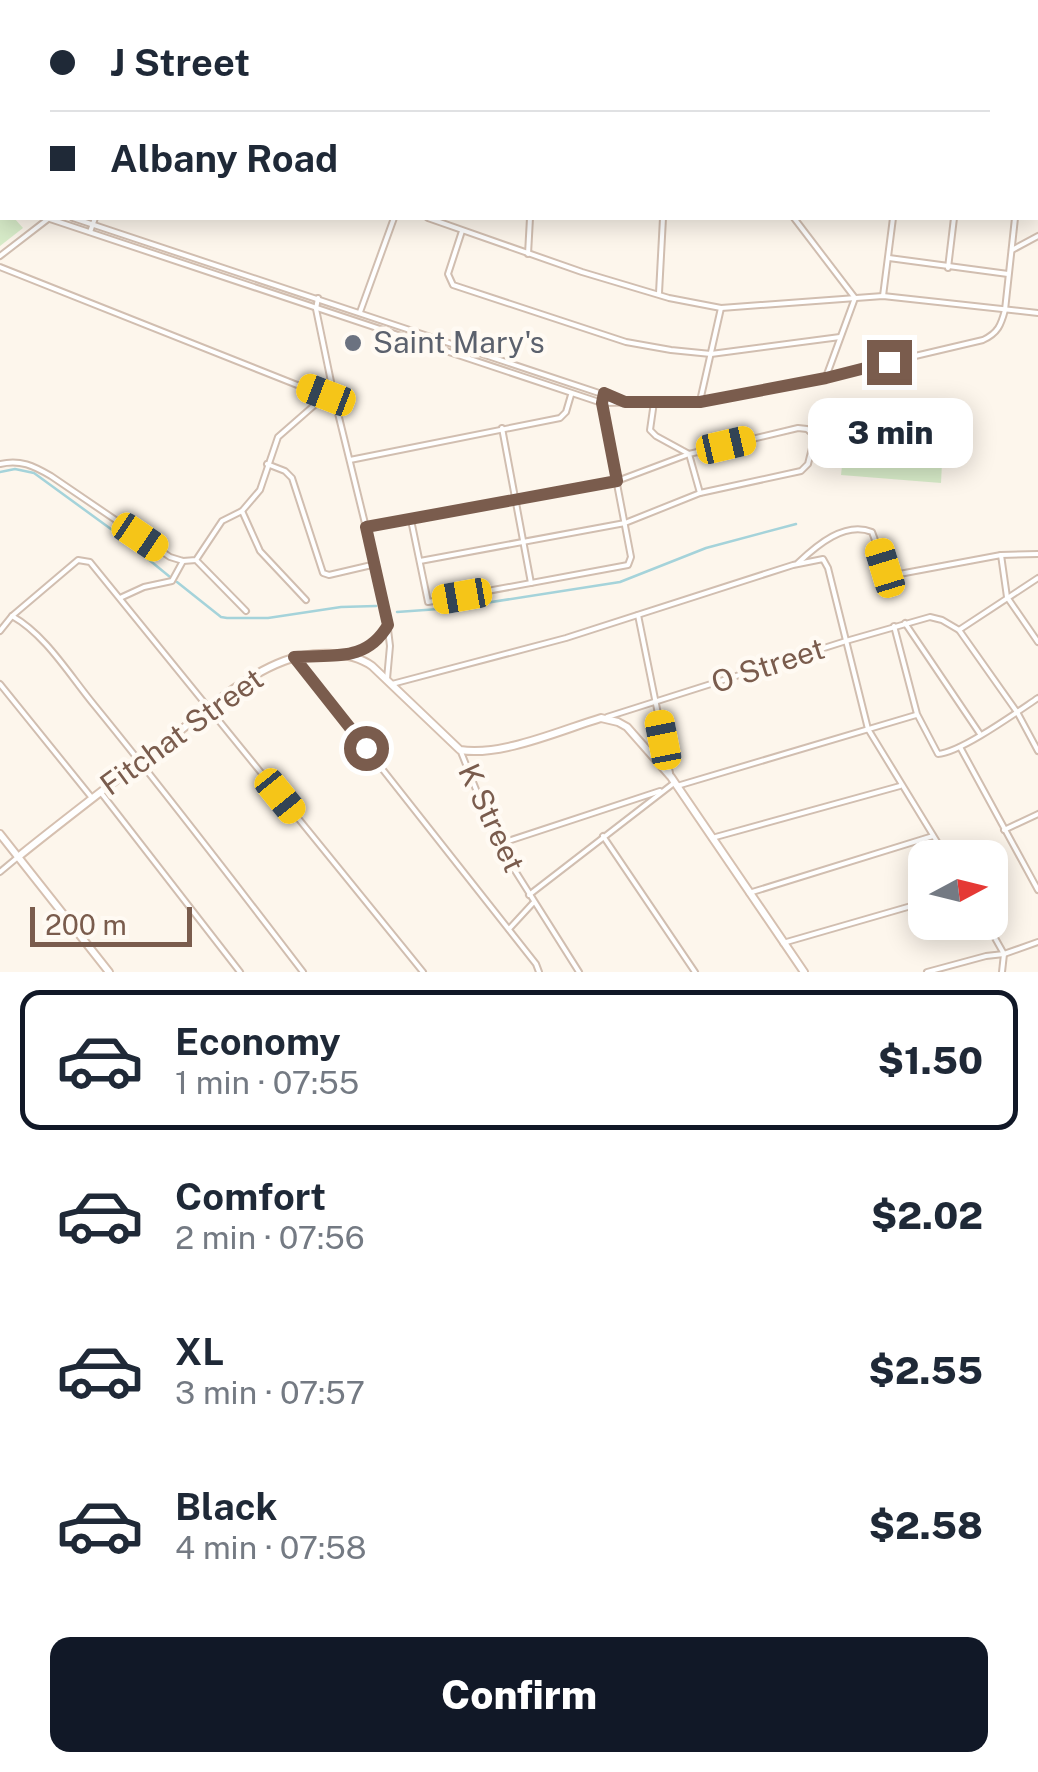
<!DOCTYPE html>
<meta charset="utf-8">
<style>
body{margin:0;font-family:"Public Sans",sans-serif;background:#f2f2f3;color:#1f2937;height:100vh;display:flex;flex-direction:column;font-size:38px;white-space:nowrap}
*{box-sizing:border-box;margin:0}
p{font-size:32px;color:#747a83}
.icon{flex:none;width:55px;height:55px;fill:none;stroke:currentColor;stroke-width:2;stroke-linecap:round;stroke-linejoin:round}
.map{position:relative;height:972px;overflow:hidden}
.panel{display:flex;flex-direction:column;background:#fff;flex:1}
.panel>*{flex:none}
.guide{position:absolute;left:0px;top:0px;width:1040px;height:220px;box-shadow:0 5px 25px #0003;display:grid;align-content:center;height:220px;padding:0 50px;background:#fff}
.needle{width:65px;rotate:83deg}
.tools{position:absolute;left:908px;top:840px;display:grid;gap:20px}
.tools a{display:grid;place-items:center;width:100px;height:100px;border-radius:20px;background:#fff;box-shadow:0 5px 25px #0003;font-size:50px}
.scale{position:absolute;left:30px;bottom:25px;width:162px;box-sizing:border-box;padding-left:10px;border:5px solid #7a5c4d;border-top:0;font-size:28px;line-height:35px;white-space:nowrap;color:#7a5c4d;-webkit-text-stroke:8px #fffaf3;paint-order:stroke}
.end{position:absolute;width:45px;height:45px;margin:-22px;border:12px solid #7a5c4d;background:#fff;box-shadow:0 0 0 5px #fff}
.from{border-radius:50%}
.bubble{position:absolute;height:70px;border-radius:20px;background:#fff;box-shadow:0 5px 25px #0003;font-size:32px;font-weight:800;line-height:70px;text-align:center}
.car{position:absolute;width:30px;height:60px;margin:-30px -15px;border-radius:12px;box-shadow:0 0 8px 2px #0007;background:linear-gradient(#f5c518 24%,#345 0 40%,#f5c518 0 76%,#345 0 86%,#f5c518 0)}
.guide b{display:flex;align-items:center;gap:35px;height:95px;font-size:38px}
.guide b+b{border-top:2px solid #e0e1e3}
.guide i{width:25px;height:25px;background:#1f2937}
ul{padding:18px 0 0;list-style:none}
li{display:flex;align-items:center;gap:30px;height:140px;margin:0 20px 15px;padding:0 30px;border:5px solid transparent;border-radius:20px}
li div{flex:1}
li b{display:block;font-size:38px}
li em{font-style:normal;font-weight:800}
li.on{border-color:#111827}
li>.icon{width:90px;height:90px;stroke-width:1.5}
.action{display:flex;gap:20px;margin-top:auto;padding:20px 50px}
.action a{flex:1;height:115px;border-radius:20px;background:#111827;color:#fff;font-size:40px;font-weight:800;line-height:115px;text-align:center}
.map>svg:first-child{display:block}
.green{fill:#d8ecc9}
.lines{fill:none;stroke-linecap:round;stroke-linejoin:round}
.stream{stroke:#a5d3da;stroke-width:2.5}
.street-casing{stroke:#d1beb0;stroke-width:8}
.secondary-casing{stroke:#d6c0b0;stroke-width:10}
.street{stroke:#fff;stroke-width:4}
.secondary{stroke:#fff;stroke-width:6}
.route{stroke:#7a5c4d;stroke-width:12}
.worship-dot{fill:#6b7280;stroke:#fffaf3;stroke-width:4}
.labels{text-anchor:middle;stroke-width:9;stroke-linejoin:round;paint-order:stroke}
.worship-label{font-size:30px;fill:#5b616d;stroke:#fffaf3;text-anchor:start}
.street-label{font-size:30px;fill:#7a5c4d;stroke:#fffaf3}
</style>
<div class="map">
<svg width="1038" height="972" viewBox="0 0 1038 972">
<rect width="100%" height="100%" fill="#fdf6ec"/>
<g class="green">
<path d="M 0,200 L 2,203 L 2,218 L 14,218 L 23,228 L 0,246 Z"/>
<path d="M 848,412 L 944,421 L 941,483 L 841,475 Z"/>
</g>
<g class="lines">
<g class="stream">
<path d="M 0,472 L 15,469 L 34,473 L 115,532 L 170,577"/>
<path d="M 177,582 L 221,617 L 227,618 L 268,618 L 341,607 L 376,606"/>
<path d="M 397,612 L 453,608 L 620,582 L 706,548 L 796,524"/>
</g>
<g class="street-casing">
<g id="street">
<path d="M 17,0 L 19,2"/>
<path d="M 143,0 L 145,2"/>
<path d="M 631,0 L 632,2"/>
<path d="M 747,0 L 749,2"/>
<path d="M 858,0 L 860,2"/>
<path d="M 403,2 L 403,0"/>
<path d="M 533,2 L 533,0"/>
<path d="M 1005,2 L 1009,0"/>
<path d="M 0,27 L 2,25"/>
<path d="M 0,178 L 2,180"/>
<path d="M 47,218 L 602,403 L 700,401 L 826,377 L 983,340 C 998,333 1001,325 1005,310 L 1015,218"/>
<path d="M 73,218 L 620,400"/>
<path d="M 428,218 L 582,272 L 669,298 L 721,308 L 883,296 L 1038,313"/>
<path d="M 794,218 L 855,298 L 826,377"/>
<path d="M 462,231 L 448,274 L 453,285 L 626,342 L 671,350 L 711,354 L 840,337"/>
<path d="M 90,232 L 95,218"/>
<path d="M 1012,250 L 1038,236"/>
<path d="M 528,254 L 530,218"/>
<path d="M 0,256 L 48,219"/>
<path d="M 889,258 L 1008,274"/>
<path d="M 0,267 L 335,400"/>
<path d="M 948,268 L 954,218"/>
<path d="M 659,293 L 663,218"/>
<path d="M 883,296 L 893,218"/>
<path d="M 318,298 L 316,309 L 335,401 L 385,605 L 390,646 L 387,679"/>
<path d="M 360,312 L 394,218"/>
<path d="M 700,401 L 721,308"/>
<path d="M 654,402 L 650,430 L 656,436 L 689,454 L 700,493"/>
<path d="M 502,428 L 531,583"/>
<path d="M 350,460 L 560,418 L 566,412 L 571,395"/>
<path d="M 0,464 C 20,459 34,466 51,476 L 170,557 L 183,561 L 196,560 L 222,521 L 242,511 L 260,490 L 278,437 L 326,395"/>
<path d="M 267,464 L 285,471 L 292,478 L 323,573 L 329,575 L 376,564"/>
<path d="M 242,511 L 260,551 L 306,600"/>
<path d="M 411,520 L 428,602 L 628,565 L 631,557 L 604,416 L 602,403 L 604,393"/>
<path d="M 366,527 L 617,481 L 689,454 L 798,428 L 807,429 L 815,436 L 808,464 L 801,471 L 700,493 L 625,523 L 420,561"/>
<path d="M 1001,555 L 1038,554"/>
<path d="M 197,561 L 246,611"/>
<path d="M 798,563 C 817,545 845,521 872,532 L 885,567 L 894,575 L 1001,555 L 1007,597 L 1038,642"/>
<path d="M 120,598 L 144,587 L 172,581 L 183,561"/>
<path d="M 638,615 L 670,773"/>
<path d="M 12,616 C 46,635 70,676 95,706 C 166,793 235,883 303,972"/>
<path d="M 905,623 L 980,734"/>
<path d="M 894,626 L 917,714 L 938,754 C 960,753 1017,712 1038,698"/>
<path d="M 959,630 L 1038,578"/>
<path d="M 0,631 L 12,616 L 78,560 L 90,562 L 423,972"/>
<path d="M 351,655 C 369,648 378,642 389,625"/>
<path d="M 294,657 L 536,964 L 539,972"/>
<path d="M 0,684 L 92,798"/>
<path d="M 392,684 L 566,638 L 793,565 L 823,559 L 828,568 L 868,729 L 947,858"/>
<path d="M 607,717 L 846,641 L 930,617 L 942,620 L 959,630 L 1017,712 L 1038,751"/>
<path d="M 960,747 L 1038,890"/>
<path d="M 461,752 L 497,842 L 579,972"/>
<path d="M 677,786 L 916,715"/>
<path d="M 102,794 L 240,972"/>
<path d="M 1004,830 L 1038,814"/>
<path d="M 603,836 L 695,972"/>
<path d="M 712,838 L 900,786"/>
<path d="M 499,844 L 660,791"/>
<path d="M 0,872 L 18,857"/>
<path d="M 749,893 L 933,836"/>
<path d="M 529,895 L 674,783"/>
<path d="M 986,922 L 1004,954 L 1002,972"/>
<path d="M 509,929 L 533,903"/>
<path d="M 783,943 L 925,902"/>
<path d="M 927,972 L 986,956 L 1004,954 L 1038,942"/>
</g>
</g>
<g class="secondary-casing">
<g id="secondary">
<path d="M 0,834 L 109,972"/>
<path d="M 18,857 C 70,815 123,775 176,734 C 209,708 244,676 284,661 C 309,651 350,650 372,666 L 460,750 C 501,757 561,730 601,718 L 618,722 L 627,727 L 671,777 L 804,972"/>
</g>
</g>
<use href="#street" class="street"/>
<use href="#secondary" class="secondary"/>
</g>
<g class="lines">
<path class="route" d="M 366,748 L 294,657 C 333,654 366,663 388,625 L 366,527 L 617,481 L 602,403 L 604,393 L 625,402 L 700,402 L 826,378 L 889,362"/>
</g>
<circle class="worship-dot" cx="353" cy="343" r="10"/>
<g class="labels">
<g class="worship-label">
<text x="373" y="353">Saint Mary's</text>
</g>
<g class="street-label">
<text transform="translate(768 666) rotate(-18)" y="10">O Street</text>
<text transform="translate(182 732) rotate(-36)" y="10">Fitchat Street</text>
<text transform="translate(491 818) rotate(65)" y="10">K Street</text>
</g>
</g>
</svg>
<div class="tools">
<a><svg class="needle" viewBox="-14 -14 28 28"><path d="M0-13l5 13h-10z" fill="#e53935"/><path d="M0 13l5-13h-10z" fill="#747a83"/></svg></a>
</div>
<div class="scale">200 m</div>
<i class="end from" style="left:366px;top:748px"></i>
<i class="end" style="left:889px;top:362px"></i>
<div class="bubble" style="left:808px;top:398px;width:165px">3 min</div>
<i class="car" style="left:326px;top:395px;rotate:291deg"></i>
<i class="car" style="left:726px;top:445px;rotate:77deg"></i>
<i class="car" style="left:140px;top:537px;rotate:124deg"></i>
<i class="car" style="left:885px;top:568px;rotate:343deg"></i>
<i class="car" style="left:462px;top:596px;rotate:260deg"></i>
<i class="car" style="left:663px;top:740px;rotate:349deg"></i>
<i class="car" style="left:280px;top:796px;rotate:141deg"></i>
<div class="guide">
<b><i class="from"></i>J Street</b>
<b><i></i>Albany Road</b>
</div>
</div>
<section class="panel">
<ul>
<li class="on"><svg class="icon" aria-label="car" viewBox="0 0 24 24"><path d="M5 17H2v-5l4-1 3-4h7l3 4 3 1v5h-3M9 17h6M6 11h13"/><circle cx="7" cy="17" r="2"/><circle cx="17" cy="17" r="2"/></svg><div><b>Economy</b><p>1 min · 07:55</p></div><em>$1.50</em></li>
<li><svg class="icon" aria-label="car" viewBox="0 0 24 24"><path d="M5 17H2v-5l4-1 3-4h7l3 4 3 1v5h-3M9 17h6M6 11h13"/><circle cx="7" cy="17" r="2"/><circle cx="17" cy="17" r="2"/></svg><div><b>Comfort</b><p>2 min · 07:56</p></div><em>$2.02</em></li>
<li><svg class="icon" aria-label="car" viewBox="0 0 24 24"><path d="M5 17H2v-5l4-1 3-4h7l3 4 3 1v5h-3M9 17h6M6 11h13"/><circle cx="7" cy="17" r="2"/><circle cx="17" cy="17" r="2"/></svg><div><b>XL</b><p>3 min · 07:57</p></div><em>$2.55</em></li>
<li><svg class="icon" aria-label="car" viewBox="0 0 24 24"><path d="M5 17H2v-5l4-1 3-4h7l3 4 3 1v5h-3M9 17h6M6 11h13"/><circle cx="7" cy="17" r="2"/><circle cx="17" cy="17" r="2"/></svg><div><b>Black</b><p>4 min · 07:58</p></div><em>$2.58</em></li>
</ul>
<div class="action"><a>Confirm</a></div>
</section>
